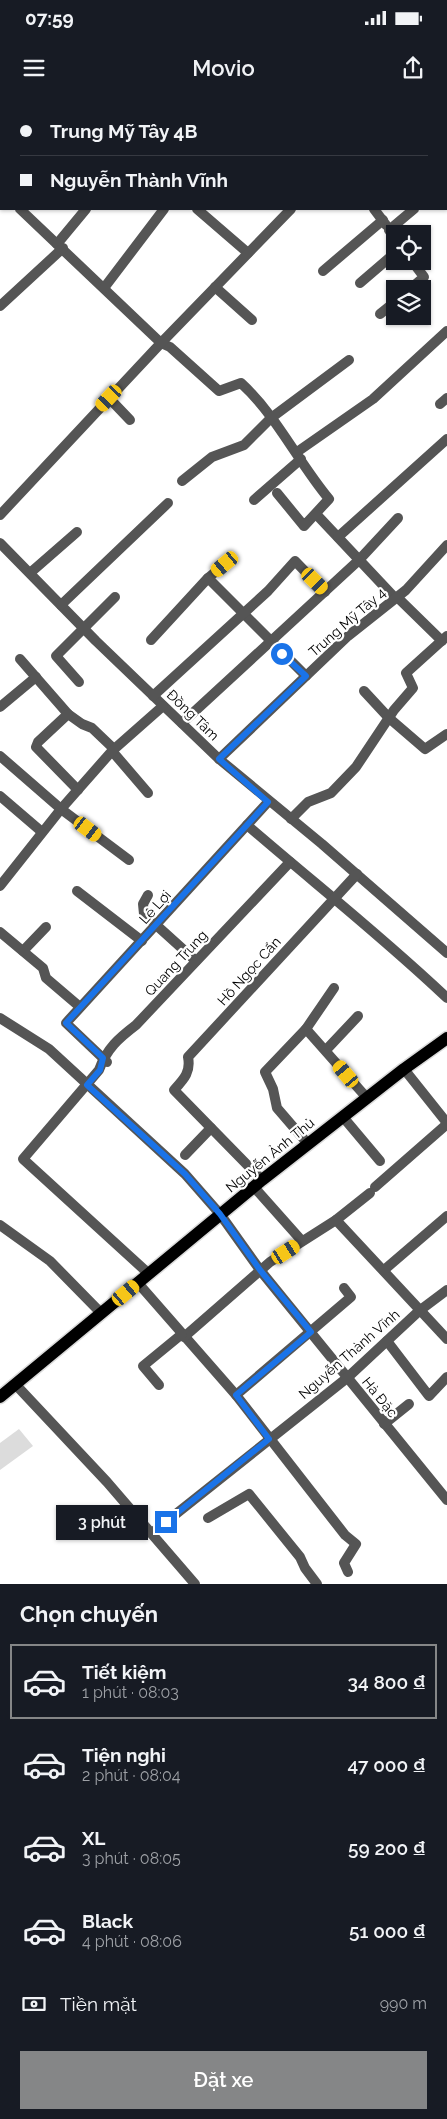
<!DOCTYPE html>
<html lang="vi">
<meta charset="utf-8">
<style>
body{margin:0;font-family:Raleway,sans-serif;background:#20242c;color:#f1f3f6;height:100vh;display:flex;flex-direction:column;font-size:19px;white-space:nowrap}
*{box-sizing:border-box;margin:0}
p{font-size:16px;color:#9ea1a6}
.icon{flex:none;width:28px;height:28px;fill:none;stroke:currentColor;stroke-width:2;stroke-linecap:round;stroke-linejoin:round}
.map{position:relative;height:1484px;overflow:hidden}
.sheet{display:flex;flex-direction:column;background:#171b24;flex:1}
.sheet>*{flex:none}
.hud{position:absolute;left:0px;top:0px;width:448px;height:110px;box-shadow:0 1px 4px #0004;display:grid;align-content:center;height:110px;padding:0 20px;background:#171b24}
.tools{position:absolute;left:386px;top:125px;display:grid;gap:10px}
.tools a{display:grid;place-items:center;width:45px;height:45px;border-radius:0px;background:#171b24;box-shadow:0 1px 4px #0004;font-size:25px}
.end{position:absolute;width:22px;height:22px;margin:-11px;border:6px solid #1a73e8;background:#fff;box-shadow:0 0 0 2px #fff}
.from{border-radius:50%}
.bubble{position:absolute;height:35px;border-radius:0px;background:#171b24;box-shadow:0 1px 4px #0004;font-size:16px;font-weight:600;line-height:35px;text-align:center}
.car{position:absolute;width:15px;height:30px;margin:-15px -8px;border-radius:6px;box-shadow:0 0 4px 1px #0007;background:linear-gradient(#f5c518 24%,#345 0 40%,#f5c518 0 76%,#345 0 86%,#f5c518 0)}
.hud b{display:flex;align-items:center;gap:18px;height:48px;font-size:19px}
.hud b+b{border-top:1px solid #363941}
.hud i{width:12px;height:12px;background:#f1f3f6}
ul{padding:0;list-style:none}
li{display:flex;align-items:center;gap:15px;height:75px;margin:0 10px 8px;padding:0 10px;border:2px solid transparent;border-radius:0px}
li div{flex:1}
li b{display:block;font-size:19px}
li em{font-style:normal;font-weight:600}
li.active{border-color:#858687}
li>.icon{width:45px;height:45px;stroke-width:1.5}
h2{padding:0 20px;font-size:22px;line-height:60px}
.pay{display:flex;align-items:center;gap:12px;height:55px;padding:0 20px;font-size:19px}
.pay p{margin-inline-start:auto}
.action{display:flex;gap:10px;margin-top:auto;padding:10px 20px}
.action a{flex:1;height:58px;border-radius:0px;background:#858687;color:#fff;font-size:20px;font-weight:600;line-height:58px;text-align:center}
.status{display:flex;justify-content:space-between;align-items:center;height:35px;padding:0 25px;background:#171b24;direction:ltr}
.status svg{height:14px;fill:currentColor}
header{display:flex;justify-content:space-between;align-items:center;height:65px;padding:0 20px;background:#171b24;font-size:22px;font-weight:600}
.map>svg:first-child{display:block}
.park{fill:#dcdcdc}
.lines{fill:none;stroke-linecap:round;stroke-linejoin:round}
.major-casing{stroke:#dbdbdb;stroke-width:15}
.minor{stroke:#555;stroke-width:10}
.major{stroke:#000;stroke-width:12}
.route{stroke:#1a73e8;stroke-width:6}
.labels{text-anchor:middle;stroke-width:4.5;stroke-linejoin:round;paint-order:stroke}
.street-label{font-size:14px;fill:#000;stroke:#fff}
</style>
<div class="status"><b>07:59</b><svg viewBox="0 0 49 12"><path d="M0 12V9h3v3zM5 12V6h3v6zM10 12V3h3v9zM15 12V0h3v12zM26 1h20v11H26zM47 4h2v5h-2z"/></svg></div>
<header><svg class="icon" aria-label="menu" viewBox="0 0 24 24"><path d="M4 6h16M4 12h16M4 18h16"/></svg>Movio<svg class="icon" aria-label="share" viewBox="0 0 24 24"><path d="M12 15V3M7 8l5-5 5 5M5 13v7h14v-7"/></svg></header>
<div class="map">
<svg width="447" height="1484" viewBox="0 0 447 1484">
<rect width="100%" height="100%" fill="#fff"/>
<path class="park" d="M 19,1329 L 33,1346 L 0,1370 L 0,1343 Z"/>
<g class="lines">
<g class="major-casing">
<path id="major" d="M 0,1297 L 262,1080 L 404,969 L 447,938"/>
</g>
<g class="minor">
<path d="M 47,1 L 48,0"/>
<path d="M 307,1 L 308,0"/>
<path d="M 444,1 L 445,0"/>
<path d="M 0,61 L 1,59"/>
<path d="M 446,83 L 447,83"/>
<path d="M 0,91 L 1,91"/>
<path d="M 20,109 L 161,243 L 170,247 L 219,291 L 241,283 C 277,316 298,362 329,399 L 304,426 L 277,393"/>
<path d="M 197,109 L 248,153"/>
<path d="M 374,109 L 386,125"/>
<path d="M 395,138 L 389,130 L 414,109"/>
<path d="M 57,144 L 86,109"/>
<path d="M 323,171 L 383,120"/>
<path d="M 360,183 L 395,153"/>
<path d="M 215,187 L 252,220"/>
<path d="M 104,188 L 164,109"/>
<path d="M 410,189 L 424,177 L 412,161"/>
<path d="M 0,206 L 63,148"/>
<path d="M 380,214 L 395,202"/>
<path d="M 109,298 L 130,320"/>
<path d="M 440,304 L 447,298"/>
<path d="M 297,352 L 373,299 L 447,231"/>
<path d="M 182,381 L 212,357 L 244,345 L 271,318 L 349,260"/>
<path d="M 254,400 L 301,359"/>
<path d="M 316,414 L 395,498"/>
<path d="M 0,415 L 161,243 L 291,109"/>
<path d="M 338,437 L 447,339"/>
<path d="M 0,443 L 96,541 L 219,659 L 322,744 L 447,853"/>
<path d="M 30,473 L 77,432"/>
<path d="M 208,478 L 225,464"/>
<path d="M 397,497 L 442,541"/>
<path d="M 61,505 L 168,403"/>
<path d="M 151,540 L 208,478 L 306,576"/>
<path d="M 20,559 L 68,614 L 82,624 L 92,628 L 114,649"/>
<path d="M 79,582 L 56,556 L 115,497"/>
<path d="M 364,591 L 389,618 L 425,649 L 447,634"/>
<path d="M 153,596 L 268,491 L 295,461 L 325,492"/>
<path d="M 0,607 L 36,577"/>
<path d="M 68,614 L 38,642 L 36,647 L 78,690"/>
<path d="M 182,623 L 359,460 L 398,418"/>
<path d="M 112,651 L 148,693"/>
<path d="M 0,656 L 61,709 L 129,760"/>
<path d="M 219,659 L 348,536 L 406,490 L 447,445"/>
<path d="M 0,696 L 42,732"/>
<path d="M 291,719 L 308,702 L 331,693 L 356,667 L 394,610 L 413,588 L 406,573 L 447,536"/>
<path d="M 247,725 C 314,783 383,837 447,898"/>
<path d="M 0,786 L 61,709 L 112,651 L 163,606"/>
<path d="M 77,791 L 142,841"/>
<path d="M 148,795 L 143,804 L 144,814 L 196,861"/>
<path d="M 0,832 L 43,868 L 46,878 L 80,907"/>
<path d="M 23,851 L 46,827"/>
<path d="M 0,918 L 49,949 L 185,1074 L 220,1114 L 260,1170 L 447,1400"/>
<path d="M 306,929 L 334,888"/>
<path d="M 326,950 L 358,916"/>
<path d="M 107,962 L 66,923 L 268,702"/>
<path d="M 404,969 L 447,1023"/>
<path d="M 343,1017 L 380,1061"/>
<path d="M 308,1044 L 277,1008 L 273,989 L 265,972 L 306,929 L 367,998"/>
<path d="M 185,1055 L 211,1028"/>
<path d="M 262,1080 L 174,990 C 184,979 191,972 188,957 L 357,774"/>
<path d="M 254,1087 L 302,1141"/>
<path d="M 375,1087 L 447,1024"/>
<path d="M 336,1120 L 447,1239"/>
<path d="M 0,1125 L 50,1161 L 101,1213"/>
<path d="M 384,1170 L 447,1116"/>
<path d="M 149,1174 L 23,1059 L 99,970 C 107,948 119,938 136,925 L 290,762"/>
<path d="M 138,1183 L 236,1295 L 345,1435 L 356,1444 L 344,1463 L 348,1472"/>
<path d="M 184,1237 L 270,1162 L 336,1120 L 370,1093"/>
<path d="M 387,1241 L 429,1296 L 447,1277"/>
<path d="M 16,1285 L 107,1382 L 195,1484"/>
<path d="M 159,1285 L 143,1266 L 182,1234"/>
<path d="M 236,1295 L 351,1197 L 344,1188"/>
<path d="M 384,1324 L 409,1304"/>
<path d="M 208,1418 L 249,1394 L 300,1457 L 305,1468 L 317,1484"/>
<path d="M 152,1433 L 347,1278 L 419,1211 L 447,1190"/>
</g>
<use href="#major" class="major"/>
</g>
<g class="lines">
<path class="route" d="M 166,1422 L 269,1339 L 236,1295 L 311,1232 L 260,1170 L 220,1114 L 185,1074 L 87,985 L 100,970 L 103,958 L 66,923 L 268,702 L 219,659 L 306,576 L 282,554"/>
</g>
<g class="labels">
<g class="street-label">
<text transform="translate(347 522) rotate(-41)" y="5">Trung Mỹ Tây 4</text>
<text transform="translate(193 615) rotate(44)" y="5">Đồng Tâm</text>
<text transform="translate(155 807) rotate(-48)" y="5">Lê Lợi</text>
<text transform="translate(176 863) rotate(-47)" y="5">Quang Trung</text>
<text transform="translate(249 871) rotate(-48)" y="5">Hồ Ngọc Cẩn</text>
<text transform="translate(270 1055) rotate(-39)" y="5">Nguyễn Ảnh Thủ</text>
<text transform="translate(349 1254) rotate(-41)" y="5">Nguyễn Thành Vĩnh</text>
<text transform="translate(380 1297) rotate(51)" y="5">Hà Đặc</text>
</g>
</g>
</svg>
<div class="tools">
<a><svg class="icon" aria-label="locate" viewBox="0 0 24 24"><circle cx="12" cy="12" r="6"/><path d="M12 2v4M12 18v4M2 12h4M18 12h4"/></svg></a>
<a><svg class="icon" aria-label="layers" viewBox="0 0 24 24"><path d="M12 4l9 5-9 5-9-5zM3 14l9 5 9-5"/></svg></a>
</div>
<i class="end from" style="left:282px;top:554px"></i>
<i class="end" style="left:166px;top:1422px"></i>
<div class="bubble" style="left:56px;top:1405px;width:92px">3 phút</div>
<i class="car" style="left:109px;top:298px;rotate:223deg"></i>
<i class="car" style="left:225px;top:464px;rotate:230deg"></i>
<i class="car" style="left:315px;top:481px;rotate:135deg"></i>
<i class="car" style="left:88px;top:729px;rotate:127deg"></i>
<i class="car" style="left:346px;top:974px;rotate:320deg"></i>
<i class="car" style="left:286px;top:1152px;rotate:57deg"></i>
<i class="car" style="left:126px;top:1193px;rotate:50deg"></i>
<div class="hud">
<b><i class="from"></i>Trung Mỹ Tây 4B</b>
<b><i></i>Nguyễn Thành Vĩnh</b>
</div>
</div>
<section class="sheet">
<h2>Chọn chuyến</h2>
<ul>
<li class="active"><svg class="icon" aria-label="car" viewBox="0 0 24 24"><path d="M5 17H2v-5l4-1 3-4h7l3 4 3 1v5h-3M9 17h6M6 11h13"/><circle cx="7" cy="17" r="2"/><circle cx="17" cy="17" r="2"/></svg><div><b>Tiết kiệm</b><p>1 phút · 08:03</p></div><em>34 800 ₫</em></li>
<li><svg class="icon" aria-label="car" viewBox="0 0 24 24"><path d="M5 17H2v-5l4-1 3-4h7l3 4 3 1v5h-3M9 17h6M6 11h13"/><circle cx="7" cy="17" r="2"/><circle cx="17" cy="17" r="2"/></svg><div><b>Tiện nghi</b><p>2 phút · 08:04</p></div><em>47 000 ₫</em></li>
<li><svg class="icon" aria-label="car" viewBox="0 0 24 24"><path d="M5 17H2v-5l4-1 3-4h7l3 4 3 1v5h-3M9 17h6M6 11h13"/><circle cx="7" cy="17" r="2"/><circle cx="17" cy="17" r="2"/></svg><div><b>XL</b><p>3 phút · 08:05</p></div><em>59 200 ₫</em></li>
<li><svg class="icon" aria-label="car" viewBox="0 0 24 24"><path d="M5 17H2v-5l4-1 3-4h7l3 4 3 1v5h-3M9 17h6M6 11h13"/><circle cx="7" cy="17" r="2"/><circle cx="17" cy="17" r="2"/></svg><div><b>Black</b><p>4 phút · 08:06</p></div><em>51 000 ₫</em></li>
</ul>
<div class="pay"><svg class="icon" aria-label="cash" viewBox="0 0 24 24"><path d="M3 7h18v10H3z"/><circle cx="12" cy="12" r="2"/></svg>Tiền mặt<p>990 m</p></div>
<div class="action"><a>Đặt xe</a></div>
</section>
